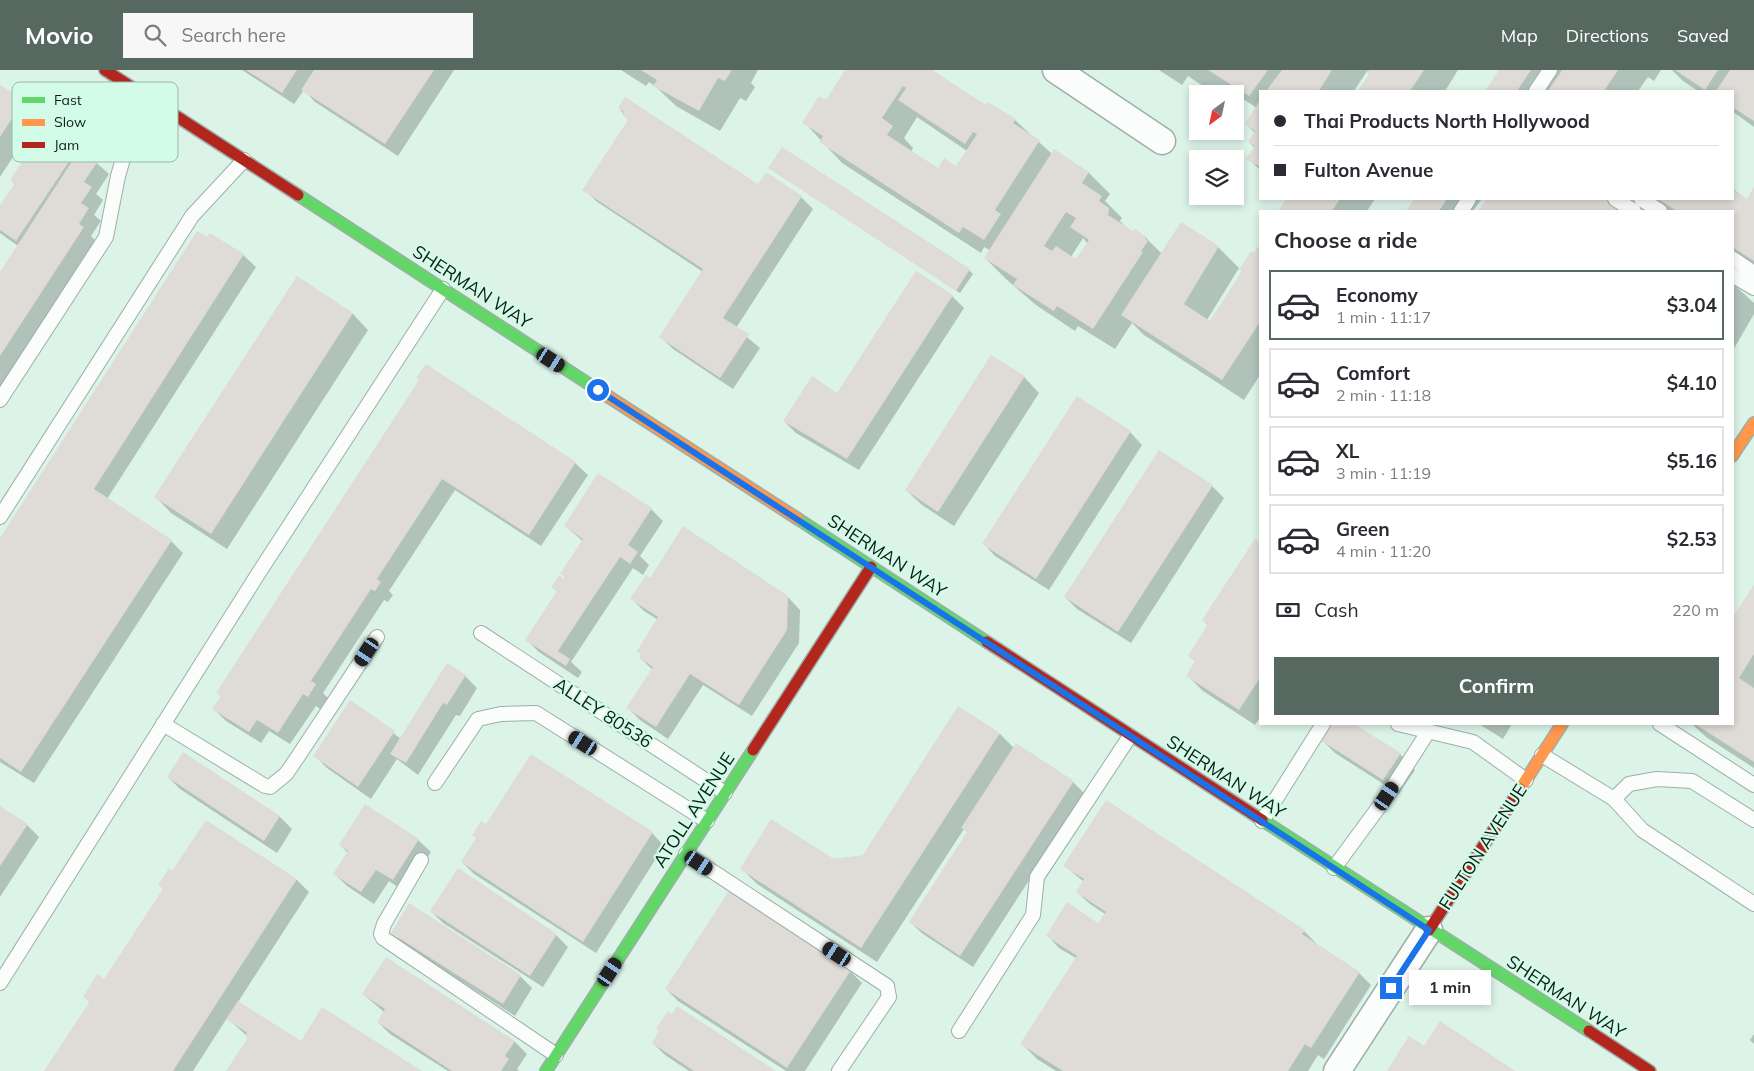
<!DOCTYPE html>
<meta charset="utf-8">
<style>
body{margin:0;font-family:Mulish,sans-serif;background:#f7f7f7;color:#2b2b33;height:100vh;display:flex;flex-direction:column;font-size:19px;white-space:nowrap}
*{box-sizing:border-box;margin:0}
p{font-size:16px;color:#7c7c81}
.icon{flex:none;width:28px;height:28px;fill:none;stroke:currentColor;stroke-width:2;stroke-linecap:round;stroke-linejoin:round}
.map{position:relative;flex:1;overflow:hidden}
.drawer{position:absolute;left:1259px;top:140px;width:475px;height:515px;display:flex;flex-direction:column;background:#fff;border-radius:0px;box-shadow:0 2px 8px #0003}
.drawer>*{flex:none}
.hud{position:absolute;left:1259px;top:20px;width:475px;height:110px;border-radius:0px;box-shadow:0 2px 8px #0003;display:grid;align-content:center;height:110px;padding:0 15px;background:#fff}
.needle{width:32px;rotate:213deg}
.tools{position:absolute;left:1189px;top:15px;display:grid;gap:10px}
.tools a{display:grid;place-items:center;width:55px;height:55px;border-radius:0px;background:#fff;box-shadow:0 2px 8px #0003;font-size:25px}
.end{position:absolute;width:22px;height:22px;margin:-11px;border:6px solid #1a73e8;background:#fff;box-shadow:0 0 0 2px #fff}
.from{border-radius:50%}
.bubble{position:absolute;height:35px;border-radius:0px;background:#fff;box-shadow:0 2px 8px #0003;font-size:16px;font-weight:700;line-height:35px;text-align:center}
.car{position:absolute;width:15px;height:30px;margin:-15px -8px;border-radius:6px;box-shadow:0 0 4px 1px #0007;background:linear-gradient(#222 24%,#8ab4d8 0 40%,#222 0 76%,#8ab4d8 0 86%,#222 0)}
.hud b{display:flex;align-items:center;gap:18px;height:48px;font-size:19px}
.hud b+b{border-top:1px solid #e1e1e2}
.hud i{width:12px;height:12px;background:#2b2b33}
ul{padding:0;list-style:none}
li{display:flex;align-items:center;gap:15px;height:70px;margin:0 10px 8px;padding:0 5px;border:2px solid #e1e1e2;border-radius:0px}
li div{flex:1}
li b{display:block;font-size:19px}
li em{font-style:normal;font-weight:700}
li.on{border-color:#566860}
li>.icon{width:45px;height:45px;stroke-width:1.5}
h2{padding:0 15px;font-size:22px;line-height:60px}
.pay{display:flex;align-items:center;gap:12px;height:55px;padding:0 15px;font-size:19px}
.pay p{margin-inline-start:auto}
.primary-button{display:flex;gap:10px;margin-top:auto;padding:10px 15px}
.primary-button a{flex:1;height:58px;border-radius:0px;background:#566860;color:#fff;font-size:20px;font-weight:700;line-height:58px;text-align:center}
header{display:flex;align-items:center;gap:30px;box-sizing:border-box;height:70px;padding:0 25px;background:#566860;color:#fff}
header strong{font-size:24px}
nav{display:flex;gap:28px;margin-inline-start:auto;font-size:18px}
.search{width:350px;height:45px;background:#f7f7f7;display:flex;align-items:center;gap:12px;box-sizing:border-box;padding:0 18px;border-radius:0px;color:#7c7c81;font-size:19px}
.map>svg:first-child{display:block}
.shadow{fill:#0003;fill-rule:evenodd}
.building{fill:#dfdbd7;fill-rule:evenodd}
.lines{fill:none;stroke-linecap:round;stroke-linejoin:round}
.lane-casing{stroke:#9dafa7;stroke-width:16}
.street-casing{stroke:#9dafa7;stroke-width:29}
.fast-casing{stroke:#9dafa7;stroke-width:14}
.slow-casing{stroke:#9dafa7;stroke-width:14}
.jam-casing{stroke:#9dafa7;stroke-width:14}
.lane{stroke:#fafdfc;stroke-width:14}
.street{stroke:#fafdfc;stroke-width:26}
.fast{stroke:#63d668;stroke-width:11}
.slow{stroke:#ff974d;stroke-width:11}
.jam{stroke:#b3261e;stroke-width:11}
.route{stroke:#1a73e8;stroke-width:6}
.labels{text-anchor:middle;stroke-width:4.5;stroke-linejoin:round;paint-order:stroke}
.street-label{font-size:18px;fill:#0e1d17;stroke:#d3fce8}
.key{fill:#d3fce8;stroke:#98b9a9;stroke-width:1}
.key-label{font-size:14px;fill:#0e1d17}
</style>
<header>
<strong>Movio</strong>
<div class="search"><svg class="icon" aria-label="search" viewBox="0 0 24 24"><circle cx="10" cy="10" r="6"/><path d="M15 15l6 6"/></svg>Search here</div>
<nav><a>Map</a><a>Directions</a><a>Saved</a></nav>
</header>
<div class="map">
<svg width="1754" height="1001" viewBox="0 0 1754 1001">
<rect width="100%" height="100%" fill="#dcf3e8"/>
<g class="shadow">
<path d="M 242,0 L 454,0 L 398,86 L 315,32 L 304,20 L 294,34 Z"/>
<path d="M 621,0 L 758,0 L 751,13 L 755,17 L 746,31 L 740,28 L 720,61 L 676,36 L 655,16 L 649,12 L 646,16 Z"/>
<path d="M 847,0 L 932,0 L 986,37 L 1015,50 L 1052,84 L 1054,81 L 1089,103 L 1110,124 L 1105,131 L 1122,148 L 1120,151 L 1130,161 L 1146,168 L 1162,184 L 1218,177 L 1239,198 L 1207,250 L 1210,252 L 1260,176 L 1260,305 L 1244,330 L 1144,265 L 1132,253 L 1115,279 L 1078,256 L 1075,261 L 1036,235 L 1006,209 L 985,188 L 990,180 L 984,177 L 981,183 L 842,93 L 804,52 L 826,32 ZM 917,47 L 967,81 L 956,97 L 939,99 L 911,82 L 913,78 L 904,68 ZM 1083,168 L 1088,174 L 1077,191 L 1071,187 Z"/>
<path d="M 1159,0 L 1458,0 L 1445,21 L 1359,21 L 1371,5 L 1367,1 L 1354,21 L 1260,21 L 1260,100 L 1248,88 L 1255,78 L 1249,72 L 1255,63 L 1246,54 L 1257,38 L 1221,15 L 1215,24 L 1188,6 L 1182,15 Z"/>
<path d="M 1500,0 L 1661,0 L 1654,11 L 1648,7 L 1638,21 L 1486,21 Z"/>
<path d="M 1672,0 L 1754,0 L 1754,57 L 1732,41 L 1732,21 L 1698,21 L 1683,11 Z"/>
<path d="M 0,16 L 23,31 L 39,47 L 0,107 Z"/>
<path d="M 619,38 L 758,116 L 801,127 L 813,139 L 736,258 L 760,278 L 733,319 L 673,279 L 661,267 L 703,202 L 596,131 L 584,119 L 629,51 Z"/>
<path d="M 81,73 L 93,86 L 91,88 L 109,104 L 96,124 L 103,130 L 94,145 L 101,151 L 91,166 L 95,170 L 0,317 L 0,204 L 18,176 L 0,163 L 0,137 L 15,114 L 11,110 Z"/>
<path d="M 770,98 L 969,200 L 973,204 L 960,223 Z"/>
<path d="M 1732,118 L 1747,130 L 1754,119 L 1754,197 L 1732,183 L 1732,141 L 1668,141 L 1648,129 L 1732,129 Z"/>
<path d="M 1287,129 L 1375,129 L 1367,141 L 1279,141 Z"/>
<path d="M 1416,129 L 1482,129 L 1473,141 L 1408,141 Z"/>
<path d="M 1488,129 L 1604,129 L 1623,141 L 1480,141 Z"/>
<path d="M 211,164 L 243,185 L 256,197 L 107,429 L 171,471 L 183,483 L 34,713 L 0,692 L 0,471 Z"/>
<path d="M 297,208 L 353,244 L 368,260 L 227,479 L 171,443 L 156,427 Z"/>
<path d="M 1732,213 L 1754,233 L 1754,244 L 1732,282 Z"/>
<path d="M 952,226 L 964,238 L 859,400 L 796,363 L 784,351 L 838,325 Z"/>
<path d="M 1024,307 L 1039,323 L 954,456 L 922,435 L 906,420 Z"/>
<path d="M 420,310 L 575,393 L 588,405 L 541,476 L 455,420 L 389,521 L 393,525 L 388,532 L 384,530 L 323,623 L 328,628 L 320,639 L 316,636 L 290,674 L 269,661 L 261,673 L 226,651 L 214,639 L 222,627 L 218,623 Z"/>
<path d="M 1077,328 L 1130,362 L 1142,375 L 1049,520 L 995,486 L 983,473 Z"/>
<path d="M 1212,416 L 1224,428 L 1131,573 L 1077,539 L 1065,527 Z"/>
<path d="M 651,439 L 663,451 L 640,486 L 649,495 L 643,505 L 633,498 L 571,592 L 582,602 L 578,608 L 539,582 L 527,570 L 558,522 L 553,517 L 566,508 L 562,504 L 583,471 L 565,456 Z"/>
<path d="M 1260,473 L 1260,647 L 1255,655 L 1203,621 L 1187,605 L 1196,592 L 1189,586 L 1209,556 L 1203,550 Z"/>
<path d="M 651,509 L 788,527 L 800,540 L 799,573 L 752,646 L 703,615 L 668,669 L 640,650 L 628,638 L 653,600 L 640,588 L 658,550 L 644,541 L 632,529 Z"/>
<path d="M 1754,517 L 1754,698 L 1706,667 L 1692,654 L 1732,654 L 1732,550 Z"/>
<path d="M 465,606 L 477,618 L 460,646 L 456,645 L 418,705 L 397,689 L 371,729 L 327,698 L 315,686 L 351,631 L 401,669 Z"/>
<path d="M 1328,654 L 1352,654 L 1400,684 L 1415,700 L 1399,724 L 1335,683 L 1319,667 Z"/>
<path d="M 1479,654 L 1512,654 L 1503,669 Z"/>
<path d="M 1000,664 L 1014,678 L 1073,712 L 1085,724 L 973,897 L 923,864 L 910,852 L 968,763 L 964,759 L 877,892 L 757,814 L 741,798 L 864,786 Z"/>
<path d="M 184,684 L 280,747 L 292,759 L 277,783 L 180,719 L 168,707 Z"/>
<path d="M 365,736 L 418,770 L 431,782 L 405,822 L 389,811 L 374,834 L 347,816 L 335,804 L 348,783 L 340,775 Z"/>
<path d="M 0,738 L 27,755 L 39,767 L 0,827 Z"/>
<path d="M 206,752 L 297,810 L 309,822 L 238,932 L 301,973 L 419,1001 L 228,1001 L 248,969 L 247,966 L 227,948 L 193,1001 L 46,1001 L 90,932 L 85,926 L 105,910 Z"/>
<path d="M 486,756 L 652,763 L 664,776 L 596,883 L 474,804 L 462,792 Z"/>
<path d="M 1065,796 L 1304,861 L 1316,873 L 1315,874 L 1359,903 L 1371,915 L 1324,989 L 1318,985 L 1308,1001 L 1056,1001 L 1037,989 L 1022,974 L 1076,888 L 1059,878 L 1047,865 L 1098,855 L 1105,844 L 1090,834 L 1077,822 L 1084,812 Z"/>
<path d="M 458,800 L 556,865 L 568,877 L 543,917 L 443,853 L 431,841 Z"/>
<path d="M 410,835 L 520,906 L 532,918 L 515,946 L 405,875 L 392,862 Z"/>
<path d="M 386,889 L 515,972 L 527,984 L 517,999 L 519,1001 L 448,1001 L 390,964 L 378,952 L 384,942 L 363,924 Z"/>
<path d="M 850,901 L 862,913 L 805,1001 L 786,1001 L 678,931 L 666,919 Z"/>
<path d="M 1754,964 L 1754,974 L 1750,970 Z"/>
<path d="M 653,973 L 774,1001 L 689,1001 L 665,985 Z"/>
</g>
<g class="building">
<path d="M 246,0 L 297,0 L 282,23 Z"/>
<path d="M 314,0 L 434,0 L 385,74 L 301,20 Z"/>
<path d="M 641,0 L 732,0 L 725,11 L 718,8 L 699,41 L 653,16 L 657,10 Z"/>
<path d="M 845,0 L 932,0 L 986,35 L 988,32 L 1016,49 L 1013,53 L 1040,70 L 995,140 L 1001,144 L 984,170 L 963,157 L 959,163 L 819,72 L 823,66 L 802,53 L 819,26 L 826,30 ZM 903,16 L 906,18 L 898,30 L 965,74 L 973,62 L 977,64 L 956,96 L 944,88 L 938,98 L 887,65 L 893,56 L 882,48 Z"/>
<path d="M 1208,0 L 1268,0 L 1249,26 Z"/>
<path d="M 1282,0 L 1332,0 L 1319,21 L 1266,21 Z"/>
<path d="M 1369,0 L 1424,0 L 1410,21 L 1358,21 L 1369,4 L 1367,3 Z"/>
<path d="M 1499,0 L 1531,0 L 1517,21 L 1485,21 Z"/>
<path d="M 1562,0 L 1618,0 L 1604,21 L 1548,21 Z"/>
<path d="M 1675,0 L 1718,0 L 1705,20 Z"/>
<path d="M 1730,0 L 1754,0 L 1754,51 L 1732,37 L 1732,21 L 1716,21 Z"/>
<path d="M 0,15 L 24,30 L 0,67 Z"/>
<path d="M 625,27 L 758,114 L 766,102 L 802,126 L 723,248 L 749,264 L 720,308 L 659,267 L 703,199 L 582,120 L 628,50 L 622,45 L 624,42 L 618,38 Z"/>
<path d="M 1260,30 L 1260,97 L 1246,89 L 1255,76 L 1248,72 L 1255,61 L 1245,54 Z"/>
<path d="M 49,51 L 82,72 L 16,171 L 0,160 L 0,135 L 15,113 L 10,110 Z"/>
<path d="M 782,77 L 970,199 L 956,221 L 768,98 Z"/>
<path d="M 80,79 L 98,91 L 84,112 L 92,117 L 81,133 L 89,138 L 79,154 L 84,157 L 0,286 L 0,202 Z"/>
<path d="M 1054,79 L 1089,102 L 1082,113 L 1102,126 L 1099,131 L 1109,138 L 1108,145 L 1133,161 L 1135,159 L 1147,167 L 1145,169 L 1148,171 L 1141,181 L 1143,182 L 1093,259 L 1057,236 L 1054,241 L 1013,215 L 1017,209 L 984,188 ZM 1066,142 L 1076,148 L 1070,157 L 1089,170 L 1076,189 L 1056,176 L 1052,181 L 1044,176 Z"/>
<path d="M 1754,117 L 1754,191 L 1732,177 L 1732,141 L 1677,141 L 1658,129 L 1732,129 L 1732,119 L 1747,129 Z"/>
<path d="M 1286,129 L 1340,129 L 1332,141 L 1278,141 Z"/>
<path d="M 1414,129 L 1447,129 L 1439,141 L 1406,141 Z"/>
<path d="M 1486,129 L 1606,129 L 1625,141 L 1478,141 Z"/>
<path d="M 1181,152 L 1219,176 L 1184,234 L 1210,251 L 1242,201 L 1239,200 L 1251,181 L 1254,183 L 1260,174 L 1260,252 L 1222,310 L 1121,245 Z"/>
<path d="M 197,161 L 207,167 L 210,163 L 244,184 L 94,419 L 172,470 L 21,702 L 0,688 L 0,468 Z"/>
<path d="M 916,201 L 953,225 L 847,389 L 783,351 L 812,306 L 837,323 Z"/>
<path d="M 297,206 L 353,243 L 211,464 L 154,427 Z"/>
<path d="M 991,285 L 1025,306 L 938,442 L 905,420 Z"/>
<path d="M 426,294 L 576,392 L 529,465 L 442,409 L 377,509 L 381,512 L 375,521 L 371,519 L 311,611 L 316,614 L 308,627 L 303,624 L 278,663 L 257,650 L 249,662 L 212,639 L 221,626 L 216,623 L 419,310 L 416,308 Z"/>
<path d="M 1077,326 L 1131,361 L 1036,509 L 982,474 Z"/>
<path d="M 1159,380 L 1213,415 L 1118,562 L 1064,527 Z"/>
<path d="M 598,403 L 652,438 L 628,475 L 638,482 L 630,494 L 620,487 L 558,581 L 570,589 L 566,596 L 525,570 L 557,521 L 551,517 L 559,505 L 565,509 L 566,507 L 560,504 L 583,469 L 564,456 Z"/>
<path d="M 683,456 L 788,526 L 787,560 L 739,635 L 690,604 L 656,657 L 626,638 L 653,597 L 639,588 L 641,584 L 637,581 L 658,547 L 630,529 L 646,505 L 650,508 Z"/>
<path d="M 1255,469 L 1260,472 L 1260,608 L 1239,640 L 1186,606 L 1195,591 L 1188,586 L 1208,554 L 1202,550 Z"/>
<path d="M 1754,515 L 1754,584 L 1739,608 L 1754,618 L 1754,692 L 1695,654 L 1732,654 L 1732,548 Z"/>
<path d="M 447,593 L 466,605 L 447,635 L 443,633 L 406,693 L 390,684 Z"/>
<path d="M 350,630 L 395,661 L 358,717 L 313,686 Z"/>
<path d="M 958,636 L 1000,663 L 861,878 L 740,799 L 771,749 L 834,789 L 863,785 Z"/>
<path d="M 1326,654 L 1354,654 L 1401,683 L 1383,710 L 1317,668 Z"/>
<path d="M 1016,673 L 1074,711 L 960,886 L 909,852 L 967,762 L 961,758 Z"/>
<path d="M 183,682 L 280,746 L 264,771 L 167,707 Z"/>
<path d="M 531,684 L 653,762 L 583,872 L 461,792 L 476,768 L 472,765 L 481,751 L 486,754 Z"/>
<path d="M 1106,730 L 1305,860 L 1302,864 L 1360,902 L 1311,978 L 1305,974 L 1288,1001 L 1063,1001 L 1020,974 L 1077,886 L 1046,866 L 1067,832 L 1098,853 L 1106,842 L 1076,822 L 1084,809 L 1063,796 Z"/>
<path d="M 365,734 L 419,769 L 393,810 L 376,800 L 361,822 L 333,804 L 348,781 L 339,775 Z"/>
<path d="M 0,736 L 28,754 L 0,796 Z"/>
<path d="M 206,750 L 297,809 L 173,1001 L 44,1001 L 90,931 L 83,927 L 97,904 L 104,909 L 163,819 L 158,815 L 169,798 L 172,801 Z"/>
<path d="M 458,798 L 557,864 L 530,906 L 430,841 Z"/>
<path d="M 729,821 L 851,900 L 787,998 L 665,919 Z"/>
<path d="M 409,833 L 521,905 L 503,934 L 391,863 Z"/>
<path d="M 386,887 L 515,971 L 505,986 L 509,989 L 501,1001 L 452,1001 L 377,952 L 385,939 L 362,924 Z"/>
<path d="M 238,931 L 301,971 L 322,937 L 422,1001 L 226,1001 L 247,969 L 246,962 L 226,949 Z"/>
<path d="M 677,936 L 776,1001 L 694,1001 L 652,973 L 659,961 L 656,959 L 668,941 L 672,944 Z"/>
<path d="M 1440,951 L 1515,1001 L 1387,1001 L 1409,966 L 1424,976 Z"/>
</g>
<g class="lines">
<g class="lane-casing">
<g id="lane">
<path d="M 1536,21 L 1550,0"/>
<path d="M 1615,129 L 1634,141"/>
<path d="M 1641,129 L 1660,141"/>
<path d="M 1461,141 L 1469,129"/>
<path d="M 1732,188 L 1754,203"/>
<path d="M 1732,205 L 1754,218"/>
<path d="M 0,330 L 106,167 L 118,106 L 142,23"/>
<path d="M 0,447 L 192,146 L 244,90"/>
<path d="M 481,563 L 725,723"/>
<path d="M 163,654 L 265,716 L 270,717 L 286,704 L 297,688 L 377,567"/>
<path d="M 1398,654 L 1473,672 L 1526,710"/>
<path d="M 1660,654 L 1754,715"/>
<path d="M 1542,685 L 1614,729 L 1642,760 L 1754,834"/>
<path d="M 435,713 L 478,649 L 501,644 L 536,643 L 707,751"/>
<path d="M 1614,729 L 1629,714 L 1657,709 L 1692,711 L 1754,750"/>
<path d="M 1262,751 L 1323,654"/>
<path d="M 686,784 L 887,916 L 889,927 L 839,1001"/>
<path d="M 421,790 L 384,854 L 381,864 L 383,868 L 556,985"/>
<path d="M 1334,798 L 1387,726 L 1428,662"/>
<path d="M 0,913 L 258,504 L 443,219"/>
<path d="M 959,961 L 1033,845 L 1037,807 L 1130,666"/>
</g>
</g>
<g class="street-casing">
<g id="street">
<path d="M 1056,0 L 1162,71"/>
<path d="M 1337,1001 L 1429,860"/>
</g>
</g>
<g class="fast-casing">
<g id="fast">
<path d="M 298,125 L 595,318"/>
<path d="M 798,449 L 987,572"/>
<path d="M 1262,750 L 1589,961"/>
<path d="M 546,1001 L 753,680"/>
</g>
</g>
<g class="slow-casing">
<g id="slow">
<path d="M 595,318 L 798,449"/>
<path d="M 1732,386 L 1754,353"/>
<path d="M 1520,719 L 1562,654"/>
</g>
</g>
<g class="jam-casing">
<g id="jam">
<path d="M 105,0 L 298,125"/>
<path d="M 987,572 L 1262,750"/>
<path d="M 753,680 L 871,497"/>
<path d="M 1429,860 L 1520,719"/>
<path d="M 1589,961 L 1650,1001"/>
</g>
</g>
<use href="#lane" class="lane"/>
<use href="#street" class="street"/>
<use href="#fast" class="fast"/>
<use href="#slow" class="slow"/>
<use href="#jam" class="jam"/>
</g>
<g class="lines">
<path class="route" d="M 598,320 L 1429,860 L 1391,918"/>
</g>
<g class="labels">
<g class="street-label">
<text transform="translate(472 217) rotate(33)" y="6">SHERMAN WAY</text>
<text transform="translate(887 486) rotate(33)" y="6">SHERMAN WAY</text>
<text transform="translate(603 643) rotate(33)" y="6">ALLEY 80536</text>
<text transform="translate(1226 707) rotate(33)" y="6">SHERMAN WAY</text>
<text transform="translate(694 740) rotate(-57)" y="6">ATOLL AVENUE</text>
<text transform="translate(1483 777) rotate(-57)" y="6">FULTON AVENUE</text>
<text transform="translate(1566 927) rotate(33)" y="6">SHERMAN WAY</text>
</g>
</g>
<rect x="12" y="12" width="166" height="80" rx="8" class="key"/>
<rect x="22" y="27" width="23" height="6" fill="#63d668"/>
<rect x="22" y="49" width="23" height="7" fill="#ff974d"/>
<rect x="22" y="72" width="23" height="6" fill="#b3261e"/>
<g class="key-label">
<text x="54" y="35">Fast</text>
<text x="54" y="57">Slow</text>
<text x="54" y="80">Jam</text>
</g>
</svg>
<div class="tools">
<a><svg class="needle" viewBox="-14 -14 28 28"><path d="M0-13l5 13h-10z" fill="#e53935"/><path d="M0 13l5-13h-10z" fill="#7c7c81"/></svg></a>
<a><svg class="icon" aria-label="layers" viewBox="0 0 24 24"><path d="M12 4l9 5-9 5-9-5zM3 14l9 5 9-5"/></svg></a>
</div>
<i class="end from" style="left:598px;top:320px"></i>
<i class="end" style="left:1391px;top:918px"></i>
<div class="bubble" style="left:1409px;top:900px;width:82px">1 min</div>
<i class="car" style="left:551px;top:290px;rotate:123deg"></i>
<i class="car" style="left:367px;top:582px;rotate:213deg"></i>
<i class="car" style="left:583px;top:673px;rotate:302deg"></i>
<i class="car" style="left:1387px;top:726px;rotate:33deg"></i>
<i class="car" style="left:699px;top:793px;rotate:124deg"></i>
<i class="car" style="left:837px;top:884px;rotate:303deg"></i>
<i class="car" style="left:610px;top:902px;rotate:33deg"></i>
<div class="hud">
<b><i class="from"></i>Thai Products North Hollywood</b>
<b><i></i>Fulton Avenue</b>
</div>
<section class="drawer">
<h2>Choose a ride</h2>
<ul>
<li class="on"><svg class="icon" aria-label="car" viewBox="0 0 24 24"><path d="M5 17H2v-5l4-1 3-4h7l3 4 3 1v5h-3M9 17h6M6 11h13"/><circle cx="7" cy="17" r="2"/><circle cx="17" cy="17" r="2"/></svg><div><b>Economy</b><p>1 min · 11:17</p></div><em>$3.04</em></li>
<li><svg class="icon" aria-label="car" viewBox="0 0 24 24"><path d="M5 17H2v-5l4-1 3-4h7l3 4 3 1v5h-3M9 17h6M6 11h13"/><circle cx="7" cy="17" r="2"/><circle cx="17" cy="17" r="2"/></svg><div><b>Comfort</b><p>2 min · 11:18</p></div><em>$4.10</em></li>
<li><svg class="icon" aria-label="car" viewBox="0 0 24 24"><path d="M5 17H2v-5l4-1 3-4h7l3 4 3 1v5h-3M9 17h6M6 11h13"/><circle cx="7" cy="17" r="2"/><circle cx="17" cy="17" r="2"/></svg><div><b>XL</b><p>3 min · 11:19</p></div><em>$5.16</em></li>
<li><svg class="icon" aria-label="car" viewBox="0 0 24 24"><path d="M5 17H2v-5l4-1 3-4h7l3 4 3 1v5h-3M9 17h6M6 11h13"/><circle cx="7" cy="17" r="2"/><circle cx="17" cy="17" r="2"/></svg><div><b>Green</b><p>4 min · 11:20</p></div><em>$2.53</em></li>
</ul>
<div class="pay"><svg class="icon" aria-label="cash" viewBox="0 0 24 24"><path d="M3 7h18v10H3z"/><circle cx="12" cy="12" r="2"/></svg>Cash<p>220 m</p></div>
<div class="primary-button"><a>Confirm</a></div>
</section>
</div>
